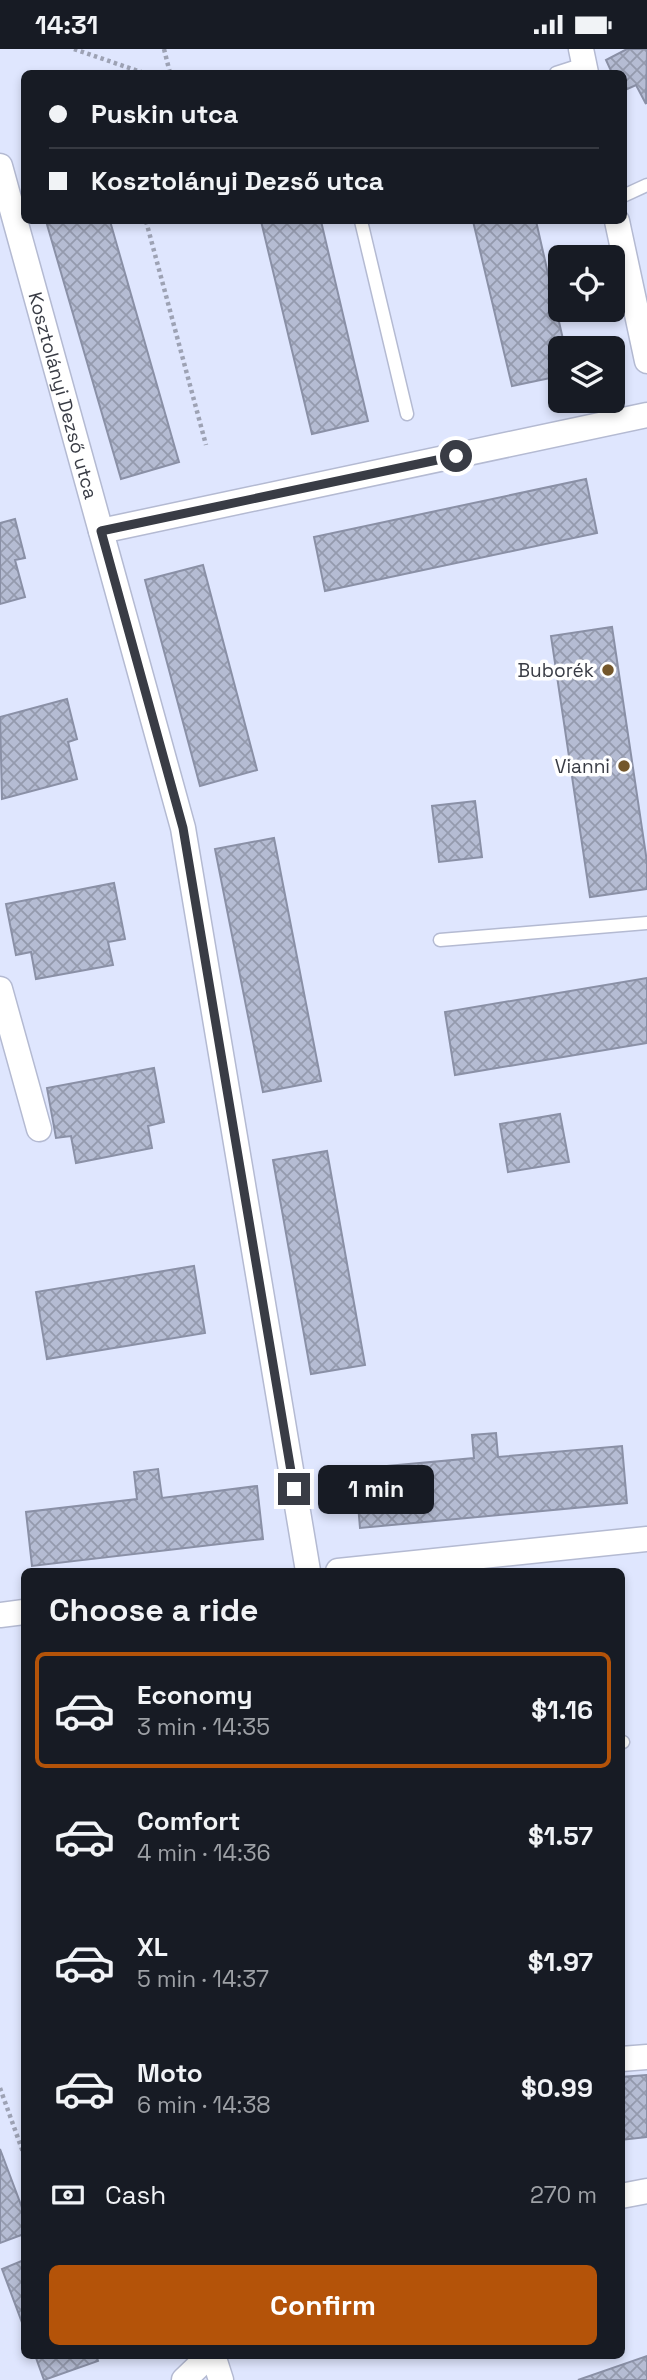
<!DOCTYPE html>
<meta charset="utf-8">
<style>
body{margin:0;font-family:"Space Grotesk",sans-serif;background:#242831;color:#f1f3f6;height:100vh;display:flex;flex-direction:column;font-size:26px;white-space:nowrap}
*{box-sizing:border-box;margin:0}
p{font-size:23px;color:#9ea1a6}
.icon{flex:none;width:38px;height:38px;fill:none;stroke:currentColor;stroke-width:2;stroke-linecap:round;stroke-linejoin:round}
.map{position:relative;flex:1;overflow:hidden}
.sheet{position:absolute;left:21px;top:1519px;width:604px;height:791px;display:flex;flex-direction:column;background:#171b24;border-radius:10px;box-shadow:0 4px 10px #0003}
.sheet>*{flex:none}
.banner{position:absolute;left:21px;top:21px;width:606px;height:154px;border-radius:10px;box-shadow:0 4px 10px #0003;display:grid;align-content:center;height:154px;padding:0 28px;background:#171b24}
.controls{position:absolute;left:548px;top:196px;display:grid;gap:14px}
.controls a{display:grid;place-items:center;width:77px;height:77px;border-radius:10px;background:#171b24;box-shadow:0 4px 10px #0003;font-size:35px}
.end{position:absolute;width:32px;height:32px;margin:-16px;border:9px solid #393c45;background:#fff;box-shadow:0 0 0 4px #fff}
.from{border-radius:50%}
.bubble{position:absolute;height:49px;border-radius:10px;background:#171b24;box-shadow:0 4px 10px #0003;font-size:23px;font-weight:700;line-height:49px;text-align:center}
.banner b{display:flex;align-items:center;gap:24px;height:66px;font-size:26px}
.banner b+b{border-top:2px solid #363941}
.banner i{width:18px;height:18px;background:#f1f3f6}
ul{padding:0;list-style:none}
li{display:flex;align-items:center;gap:21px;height:116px;margin:0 14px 10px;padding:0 14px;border:4px solid transparent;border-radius:10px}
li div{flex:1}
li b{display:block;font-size:26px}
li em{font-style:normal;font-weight:700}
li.on{border-color:#b45309}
li>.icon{width:63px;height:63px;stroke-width:1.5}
h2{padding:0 28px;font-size:32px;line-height:84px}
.pay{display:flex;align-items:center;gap:18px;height:77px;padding:0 28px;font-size:26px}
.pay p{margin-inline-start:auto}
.primary-button{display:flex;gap:14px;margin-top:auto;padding:14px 28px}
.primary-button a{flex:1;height:80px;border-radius:10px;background:#b45309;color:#fff;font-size:28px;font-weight:700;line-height:80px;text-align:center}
.status{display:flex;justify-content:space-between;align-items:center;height:49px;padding:0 35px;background:#171b24;direction:ltr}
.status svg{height:19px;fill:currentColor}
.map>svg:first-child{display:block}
.building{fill:url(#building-cross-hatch);stroke:#8a90a6;stroke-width:2}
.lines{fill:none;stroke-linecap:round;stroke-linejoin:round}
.service-casing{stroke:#b4bad2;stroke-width:15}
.minor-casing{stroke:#b4bad2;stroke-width:27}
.path{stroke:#9da2b4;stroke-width:4.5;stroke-dasharray:3.5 3.5;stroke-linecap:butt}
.service{stroke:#fff;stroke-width:12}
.minor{stroke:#fff;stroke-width:24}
.route{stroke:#393c45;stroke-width:9}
.poi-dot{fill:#74572b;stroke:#fff;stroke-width:2.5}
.labels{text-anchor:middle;stroke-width:7;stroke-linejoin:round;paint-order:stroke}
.street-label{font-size:19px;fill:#393c45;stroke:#fff}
.poi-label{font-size:19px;fill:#393c45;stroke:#fff;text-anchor:end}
</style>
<div class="status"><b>14:31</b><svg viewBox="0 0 49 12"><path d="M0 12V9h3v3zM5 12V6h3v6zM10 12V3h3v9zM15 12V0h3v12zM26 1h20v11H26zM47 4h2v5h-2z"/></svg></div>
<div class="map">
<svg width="647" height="2331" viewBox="0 0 647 2331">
<defs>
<pattern id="building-cross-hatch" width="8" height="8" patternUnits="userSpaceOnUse" patternTransform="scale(1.75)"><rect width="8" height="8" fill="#b5bcd3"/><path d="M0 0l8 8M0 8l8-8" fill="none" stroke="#949aad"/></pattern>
</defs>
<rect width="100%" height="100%" fill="#dfe6fe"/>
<g class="building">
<path d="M 627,0 L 647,0 L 646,55 L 636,36 L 623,42 L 623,24 L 612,24 L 606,11 Z"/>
<path d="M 46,172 L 110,172 L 179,413 L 121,430 Z"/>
<path d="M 261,172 L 321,172 L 368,372 L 312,385 Z"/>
<path d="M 473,172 L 536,172 L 565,299 L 560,299 L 560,327 L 512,337 Z"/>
<path d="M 586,430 L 597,484 L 325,542 L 314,488 Z"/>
<path d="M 15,470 L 25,509 L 15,511 L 25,548 L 0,555 L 0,474 Z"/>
<path d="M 203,516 L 257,721 L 200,737 L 145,531 Z"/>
<path d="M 612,578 L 647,813 L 647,840 L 590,848 L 551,587 Z"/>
<path d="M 67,650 L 77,690 L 68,693 L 77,730 L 2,750 L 0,668 Z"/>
<path d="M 475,752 L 482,808 L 439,813 L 432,757 Z"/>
<path d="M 274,789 L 321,1032 L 263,1043 L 215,800 Z"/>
<path d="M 114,834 L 125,890 L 108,893 L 113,916 L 36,930 L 31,903 L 16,906 L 6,855 Z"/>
<path d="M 647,929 L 647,994 L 455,1026 L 445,963 Z"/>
<path d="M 154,1019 L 164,1073 L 148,1077 L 152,1099 L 76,1114 L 71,1087 L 56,1089 L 47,1039 Z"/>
<path d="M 560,1065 L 569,1113 L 508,1123 L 500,1075 Z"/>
<path d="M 327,1102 L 365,1316 L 311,1325 L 273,1111 Z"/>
<path d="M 194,1217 L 205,1284 L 47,1310 L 36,1243 Z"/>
<path d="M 496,1384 L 498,1408 L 622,1397 L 627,1454 L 360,1479 L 355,1420 L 474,1409 L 472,1386 Z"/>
<path d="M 158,1420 L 162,1449 L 257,1437 L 263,1490 L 32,1517 L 26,1463 L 137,1450 L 134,1423 Z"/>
<path d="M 647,2026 L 647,2088 L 621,2091 L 621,2028 Z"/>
<path d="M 0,2100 L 24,2164 L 24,2185 L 0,2194 Z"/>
<path d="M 24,2211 L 24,2279 L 2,2220 Z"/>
<path d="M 35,2306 L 96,2306 L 98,2312 L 44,2331 Z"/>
<path d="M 647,2307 L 647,2331 L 578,2331 Z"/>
</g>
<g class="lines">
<g class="service-casing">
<g id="service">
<path d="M 556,24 L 584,15"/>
<path d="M 623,147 L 647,136"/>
<path d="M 361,172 L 407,365"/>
<path d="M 440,891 L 647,874"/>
<path d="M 621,1694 L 623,1693"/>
</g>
</g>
<g class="minor-casing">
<g id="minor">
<path d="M 581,0 L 586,24"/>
<path id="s1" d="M 0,117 L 183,779 L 308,1522"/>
<path d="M 617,172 L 647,312"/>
<path d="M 101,482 L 647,366"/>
<path d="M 0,940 L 39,1080"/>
<path d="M 338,1522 L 647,1490"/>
<path d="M 0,1566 L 24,1563"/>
<path d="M 621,2010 L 647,2008"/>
<path d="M 621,2147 L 647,2142"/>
<path d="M 213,2306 L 221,2331"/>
<path d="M 184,2331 L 210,2306"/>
</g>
</g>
<g class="path">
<path d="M 74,0 L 144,24"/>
<path d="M 164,0 L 170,24"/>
<path d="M 146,172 L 206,396"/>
<path d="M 0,2039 L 24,2106"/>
</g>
<use href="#service" class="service"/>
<use href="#minor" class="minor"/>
</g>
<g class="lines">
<path class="route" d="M 294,1440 L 183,779 L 101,482 L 456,407"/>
</g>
<g class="poi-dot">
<circle cx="608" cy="621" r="7"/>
<circle cx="624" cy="717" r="7"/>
</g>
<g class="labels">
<g class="street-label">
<text dy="7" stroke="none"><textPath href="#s1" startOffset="238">Kosztolányi Dezső utca</textPath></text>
</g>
<g class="poi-label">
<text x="594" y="628">Buborék</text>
<text x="610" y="724">Vianni</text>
</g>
</g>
</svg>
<div class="controls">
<a><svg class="icon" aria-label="locate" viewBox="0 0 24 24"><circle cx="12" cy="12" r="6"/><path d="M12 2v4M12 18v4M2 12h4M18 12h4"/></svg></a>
<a><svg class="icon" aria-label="layers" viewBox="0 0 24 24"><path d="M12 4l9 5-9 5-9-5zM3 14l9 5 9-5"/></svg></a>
</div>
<i class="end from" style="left:456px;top:407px"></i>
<i class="end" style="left:294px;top:1440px"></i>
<div class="bubble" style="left:318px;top:1416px;width:116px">1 min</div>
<div class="banner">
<b><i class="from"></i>Puskin utca</b>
<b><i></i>Kosztolányi Dezső utca</b>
</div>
<section class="sheet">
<h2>Choose a ride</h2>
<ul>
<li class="on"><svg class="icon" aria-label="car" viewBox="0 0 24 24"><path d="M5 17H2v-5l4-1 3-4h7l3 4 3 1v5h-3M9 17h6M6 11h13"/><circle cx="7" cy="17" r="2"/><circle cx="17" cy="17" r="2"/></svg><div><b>Economy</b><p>3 min · 14:35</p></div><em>$1.16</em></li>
<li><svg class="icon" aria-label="car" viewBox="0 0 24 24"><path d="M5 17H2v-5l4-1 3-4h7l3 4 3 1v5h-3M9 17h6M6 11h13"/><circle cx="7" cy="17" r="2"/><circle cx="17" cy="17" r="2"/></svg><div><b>Comfort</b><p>4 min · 14:36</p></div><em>$1.57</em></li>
<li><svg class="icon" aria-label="car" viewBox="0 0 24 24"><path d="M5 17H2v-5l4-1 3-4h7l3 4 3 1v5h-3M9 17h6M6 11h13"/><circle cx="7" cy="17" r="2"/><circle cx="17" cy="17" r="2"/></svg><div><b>XL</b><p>5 min · 14:37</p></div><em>$1.97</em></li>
<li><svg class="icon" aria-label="car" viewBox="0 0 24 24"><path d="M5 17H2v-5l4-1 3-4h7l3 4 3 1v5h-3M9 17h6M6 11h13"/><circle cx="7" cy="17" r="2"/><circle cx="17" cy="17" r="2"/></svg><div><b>Moto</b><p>6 min · 14:38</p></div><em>$0.99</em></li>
</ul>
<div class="pay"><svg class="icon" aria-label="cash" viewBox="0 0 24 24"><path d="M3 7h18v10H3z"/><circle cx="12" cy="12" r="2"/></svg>Cash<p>270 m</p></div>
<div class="primary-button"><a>Confirm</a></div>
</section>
</div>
